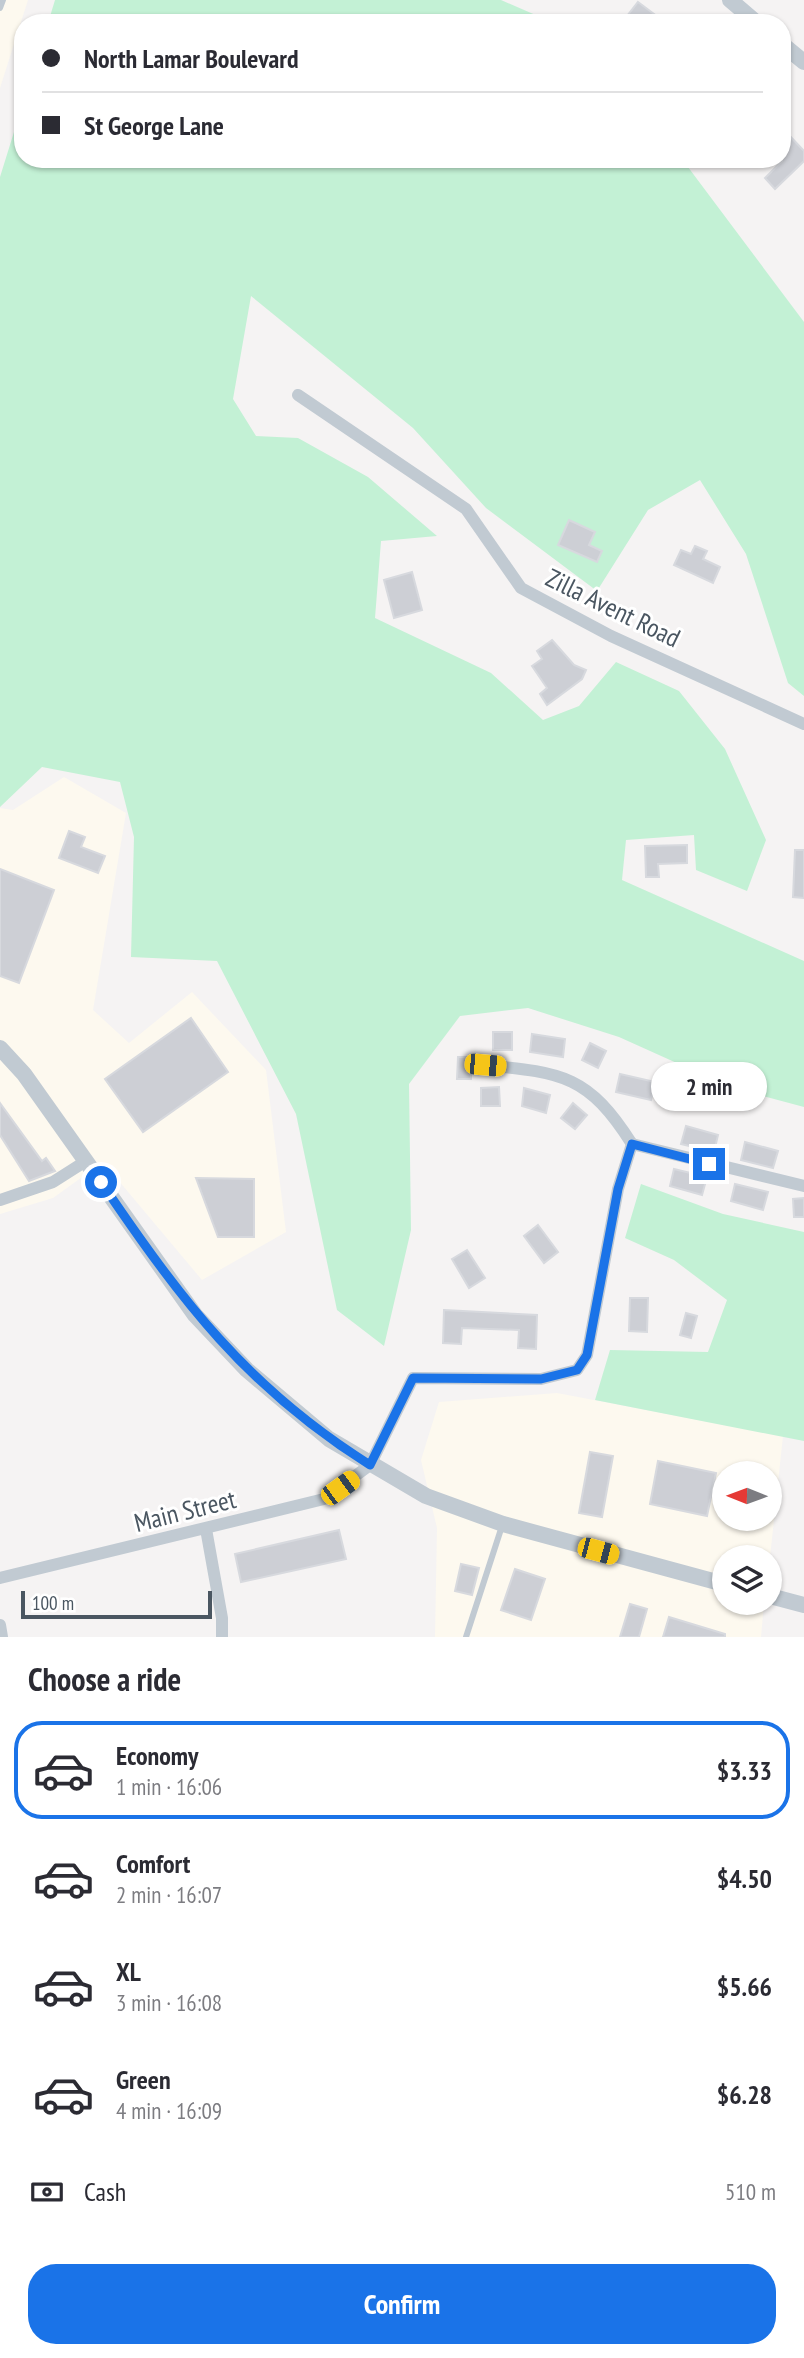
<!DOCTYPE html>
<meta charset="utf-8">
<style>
body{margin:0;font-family:"PT Sans Narrow",sans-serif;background:#f2f2f3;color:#2b2b33;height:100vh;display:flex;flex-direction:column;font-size:26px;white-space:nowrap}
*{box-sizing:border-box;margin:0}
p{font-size:23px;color:#7c7c81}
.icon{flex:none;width:38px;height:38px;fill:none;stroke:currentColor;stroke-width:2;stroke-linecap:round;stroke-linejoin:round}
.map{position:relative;height:1637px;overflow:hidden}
.sheet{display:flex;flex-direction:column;background:#fff;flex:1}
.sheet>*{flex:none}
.hud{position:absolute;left:14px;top:14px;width:777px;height:154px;border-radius:28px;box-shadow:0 2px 5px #0004;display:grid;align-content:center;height:154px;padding:0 28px;background:#fff}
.needle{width:46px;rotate:271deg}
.buttons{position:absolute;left:712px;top:1461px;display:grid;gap:14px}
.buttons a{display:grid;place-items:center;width:70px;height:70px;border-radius:50%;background:#fff;box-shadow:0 2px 5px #0004;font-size:35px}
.scale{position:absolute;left:21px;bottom:18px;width:191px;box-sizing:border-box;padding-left:7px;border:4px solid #4a5661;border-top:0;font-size:19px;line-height:24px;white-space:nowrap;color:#4a5661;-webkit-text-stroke:5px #fff;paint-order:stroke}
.end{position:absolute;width:32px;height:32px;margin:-16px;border:9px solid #1a73e8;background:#fff;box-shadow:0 0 0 4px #fff}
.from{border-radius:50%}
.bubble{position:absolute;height:49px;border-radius:24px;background:#fff;box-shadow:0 2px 5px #0004;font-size:23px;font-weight:800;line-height:49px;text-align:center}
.car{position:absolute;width:21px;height:42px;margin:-21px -10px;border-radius:9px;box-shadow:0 0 5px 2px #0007;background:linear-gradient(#f5c518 24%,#345 0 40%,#f5c518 0 76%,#345 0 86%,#f5c518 0)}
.hud b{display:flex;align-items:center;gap:24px;height:66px;font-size:26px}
.hud b+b{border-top:2px solid #e1e1e2}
.hud i{width:18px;height:18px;background:#2b2b33}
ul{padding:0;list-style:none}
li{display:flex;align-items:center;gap:21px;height:98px;margin:0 14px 10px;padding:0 14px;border:4px solid transparent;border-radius:28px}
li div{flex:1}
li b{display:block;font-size:26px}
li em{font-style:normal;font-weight:800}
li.selected{border-color:#1a73e8}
li>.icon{width:63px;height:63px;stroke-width:1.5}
h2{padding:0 28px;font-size:32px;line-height:84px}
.pay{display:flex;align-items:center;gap:18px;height:77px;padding:0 28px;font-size:26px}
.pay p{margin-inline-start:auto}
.button{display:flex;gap:14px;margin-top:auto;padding:14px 28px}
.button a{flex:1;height:80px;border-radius:28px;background:#1a73e8;color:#fff;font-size:28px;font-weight:800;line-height:80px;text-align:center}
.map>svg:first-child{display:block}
.commercial{fill:#fdf9ef;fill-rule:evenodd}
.green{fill:#c3f1d5}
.building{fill:#cdcfd5;stroke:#d7d9de;stroke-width:2}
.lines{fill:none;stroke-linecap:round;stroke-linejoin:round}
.service{stroke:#c1cad2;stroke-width:6}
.minor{stroke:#c1cad2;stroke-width:12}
.tertiary{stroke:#c1cad2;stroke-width:16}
.route{stroke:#1a73e8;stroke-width:9}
.labels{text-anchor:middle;stroke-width:6;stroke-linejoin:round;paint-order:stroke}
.street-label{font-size:26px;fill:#4a5661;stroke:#fff}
</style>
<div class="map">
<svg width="804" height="1637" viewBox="0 0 804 1637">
<rect width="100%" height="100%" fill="#f5f3f3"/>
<g class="commercial">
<path d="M 0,0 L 28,0 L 0,88 Z"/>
<path d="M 64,777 L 126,813 L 93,1010 L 129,1043 L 192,992 L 266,1070 L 286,1232 L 202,1280 L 103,1162 L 53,1198 L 0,1214 L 0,808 L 13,810 Z"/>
<path d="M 557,1393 L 783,1436 L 770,1557 L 724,1558 L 724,1603 L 764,1603 L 761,1637 L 435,1637 L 437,1528 L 421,1460 L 439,1402 ZM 724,1474 L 770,1474 L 770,1519 L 724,1519 Z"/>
</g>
<g class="green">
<path d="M 55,0 L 501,0 L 554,23 L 48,23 Z"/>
<path d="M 23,103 L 23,159 L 682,159 L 804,322 L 804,696 L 788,683 L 746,554 L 700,480 L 648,510 L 597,591 L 486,508 L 413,428 L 251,296 L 233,399 L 256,436 L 298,438 L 368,477 L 437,536 L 381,541 L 375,618 L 491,673 L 543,720 L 579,706 L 616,662 L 679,691 L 725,749 L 766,840 L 747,891 L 696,870 L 694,835 L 626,840 L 622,880 L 804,961 L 804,1107 L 730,1087 L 619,1037 L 528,1008 L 460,1016 L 409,1084 L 411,1230 L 384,1346 L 337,1310 L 296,1114 L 217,961 L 131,957 L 134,837 L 120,782 L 42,767 L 0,807 L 0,177 Z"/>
<path d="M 641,1184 L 723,1214 L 804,1232 L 804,1441 L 595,1400 L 610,1350 L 708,1352 L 727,1300 L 674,1260 L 625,1238 Z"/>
</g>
<g class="building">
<path d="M 638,2 L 666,23 L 636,23 L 627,16 Z"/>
<path d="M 788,134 L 804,151 L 804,161 L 775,189 L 765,178 L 782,161 L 782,140 Z"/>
<path d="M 569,520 L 595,532 L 589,545 L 602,551 L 597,562 L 558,545 Z"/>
<path d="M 695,546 L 707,551 L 703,559 L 720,567 L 713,583 L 674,565 L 681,550 L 691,554 Z"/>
<path d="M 412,572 L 422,610 L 394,618 L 384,580 Z"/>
<path d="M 552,640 L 574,665 L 586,670 L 582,679 L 547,705 L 540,694 L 547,688 L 532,666 L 542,659 L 537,651 Z"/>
<path d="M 69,831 L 85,837 L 81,847 L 105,856 L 98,873 L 59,858 Z"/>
<path d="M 687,845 L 687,863 L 658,864 L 659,877 L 646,877 L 645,846 Z"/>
<path d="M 795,850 L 804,850 L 804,898 L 793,897 Z"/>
<path d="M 0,869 L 54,890 L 19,983 L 0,976 Z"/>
<path d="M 191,1018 L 228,1072 L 143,1132 L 105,1079 Z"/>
<rect x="493" y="1032" width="19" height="18"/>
<path d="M 532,1034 L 565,1039 L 563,1057 L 530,1052 Z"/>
<path d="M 590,1043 L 606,1051 L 598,1068 L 582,1060 Z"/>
<path d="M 458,1057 L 471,1057 L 471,1079 L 457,1079 Z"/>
<path d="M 620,1074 L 655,1082 L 651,1100 L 616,1092 Z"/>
<path d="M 499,1087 L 500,1106 L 481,1106 L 481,1088 Z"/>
<path d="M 524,1088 L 550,1095 L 546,1113 L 522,1106 Z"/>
<path d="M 0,1103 L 42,1161 L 46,1158 L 55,1171 L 29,1181 L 0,1135 Z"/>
<path d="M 573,1103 L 587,1115 L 575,1129 L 561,1118 Z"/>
<path d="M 686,1126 L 718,1135 L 714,1152 L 681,1144 Z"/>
<path d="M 745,1142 L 778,1151 L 773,1168 L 741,1160 Z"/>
<path d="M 674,1169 L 707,1177 L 702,1195 L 670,1186 Z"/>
<path d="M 196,1178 L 254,1179 L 254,1237 L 218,1237 Z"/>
<path d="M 735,1184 L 768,1192 L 763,1210 L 731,1201 Z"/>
<path d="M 804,1198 L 804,1217 L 794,1217 L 793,1199 Z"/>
<path d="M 538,1225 L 558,1252 L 544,1263 L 524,1236 Z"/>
<path d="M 467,1250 L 485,1278 L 469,1288 L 452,1259 Z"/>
<path d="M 630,1298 L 648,1298 L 647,1332 L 629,1331 Z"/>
<path d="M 444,1310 L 537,1315 L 536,1349 L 518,1348 L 519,1330 L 462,1328 L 461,1344 L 443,1343 Z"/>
<path d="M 686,1313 L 697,1316 L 691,1338 L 680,1335 Z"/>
<path d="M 590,1452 L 613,1456 L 602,1517 L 579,1513 Z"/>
<path d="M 658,1461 L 716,1473 L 707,1516 L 650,1504 Z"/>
<path d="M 339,1530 L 346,1559 L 241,1582 L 235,1554 Z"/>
<path d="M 461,1564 L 479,1568 L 472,1595 L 455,1591 Z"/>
<path d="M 515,1569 L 545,1579 L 531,1620 L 501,1610 Z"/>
<path d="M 630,1604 L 647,1609 L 639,1637 L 620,1637 Z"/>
<path d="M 669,1617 L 725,1634 L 725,1637 L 663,1637 Z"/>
</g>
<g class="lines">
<g class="service">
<path d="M 0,8 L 3,0"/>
<path d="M 466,1637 L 502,1526"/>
</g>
<g class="minor">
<path d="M 298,395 L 466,509 L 521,588 L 611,636 L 804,724"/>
<path d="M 485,1065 C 563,1073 588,1075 632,1144"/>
<path d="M 632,1144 L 804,1186"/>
<path d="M 0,1200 L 53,1182 L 86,1161"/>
<path d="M 206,1529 L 222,1618 L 222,1637"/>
<path d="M 0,1578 L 324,1499 L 370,1465 L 413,1378 L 541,1379 L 577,1370 L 587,1355 L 618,1189 L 632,1144"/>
<path d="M 0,1625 L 2,1637"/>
</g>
<g class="tertiary">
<path d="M 730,0 L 757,23"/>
<path d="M 782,44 L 804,62"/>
<path d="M 0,1048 L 24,1074 L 195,1315 L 247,1370 L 329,1439 L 426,1496 L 503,1524 L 724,1584"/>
<path d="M 770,1596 L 804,1605"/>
</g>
</g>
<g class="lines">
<path class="route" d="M 101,1182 C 181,1300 247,1388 370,1465 L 413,1378 L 541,1379 L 577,1370 L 587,1355 L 618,1189 L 632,1144 L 709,1164"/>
</g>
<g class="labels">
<g class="street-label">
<text transform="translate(613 608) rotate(26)" y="9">Zilla Avent Road</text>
<text transform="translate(185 1511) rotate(-14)" y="9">Main Street</text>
</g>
</g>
</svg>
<div class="buttons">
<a><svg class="needle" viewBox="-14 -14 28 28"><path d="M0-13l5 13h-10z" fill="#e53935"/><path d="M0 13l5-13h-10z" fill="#7c7c81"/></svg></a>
<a><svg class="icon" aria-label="layers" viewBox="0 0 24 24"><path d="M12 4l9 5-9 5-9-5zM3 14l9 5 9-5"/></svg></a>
</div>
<div class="scale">100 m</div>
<i class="end from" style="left:101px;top:1182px"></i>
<i class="end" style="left:709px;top:1164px"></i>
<div class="bubble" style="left:651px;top:1062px;width:116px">2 min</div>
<i class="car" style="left:485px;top:1065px;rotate:95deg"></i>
<i class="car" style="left:340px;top:1488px;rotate:54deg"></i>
<i class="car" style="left:598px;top:1551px;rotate:105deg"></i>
<div class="hud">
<b><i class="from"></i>North Lamar Boulevard</b>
<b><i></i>St George Lane</b>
</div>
</div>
<section class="sheet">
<h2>Choose a ride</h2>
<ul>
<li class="selected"><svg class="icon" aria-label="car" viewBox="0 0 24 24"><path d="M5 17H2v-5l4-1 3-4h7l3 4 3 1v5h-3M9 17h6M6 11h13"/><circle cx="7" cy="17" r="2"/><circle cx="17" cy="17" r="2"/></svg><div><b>Economy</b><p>1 min · 16:06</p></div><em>$3.33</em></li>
<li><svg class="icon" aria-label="car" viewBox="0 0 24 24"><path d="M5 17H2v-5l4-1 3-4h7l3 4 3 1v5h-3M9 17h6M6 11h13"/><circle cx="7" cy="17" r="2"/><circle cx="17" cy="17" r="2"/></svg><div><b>Comfort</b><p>2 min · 16:07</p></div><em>$4.50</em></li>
<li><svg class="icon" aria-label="car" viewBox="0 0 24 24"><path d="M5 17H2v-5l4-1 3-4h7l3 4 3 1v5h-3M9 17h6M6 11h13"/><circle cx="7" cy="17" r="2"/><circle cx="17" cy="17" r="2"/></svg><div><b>XL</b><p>3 min · 16:08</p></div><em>$5.66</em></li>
<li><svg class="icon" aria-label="car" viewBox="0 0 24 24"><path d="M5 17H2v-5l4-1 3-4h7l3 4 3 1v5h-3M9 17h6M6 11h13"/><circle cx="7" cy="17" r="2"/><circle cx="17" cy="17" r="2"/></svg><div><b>Green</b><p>4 min · 16:09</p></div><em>$6.28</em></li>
</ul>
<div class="pay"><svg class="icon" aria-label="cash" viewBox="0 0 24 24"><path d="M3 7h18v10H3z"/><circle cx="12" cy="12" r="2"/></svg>Cash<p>510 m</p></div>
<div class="button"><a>Confirm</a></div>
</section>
